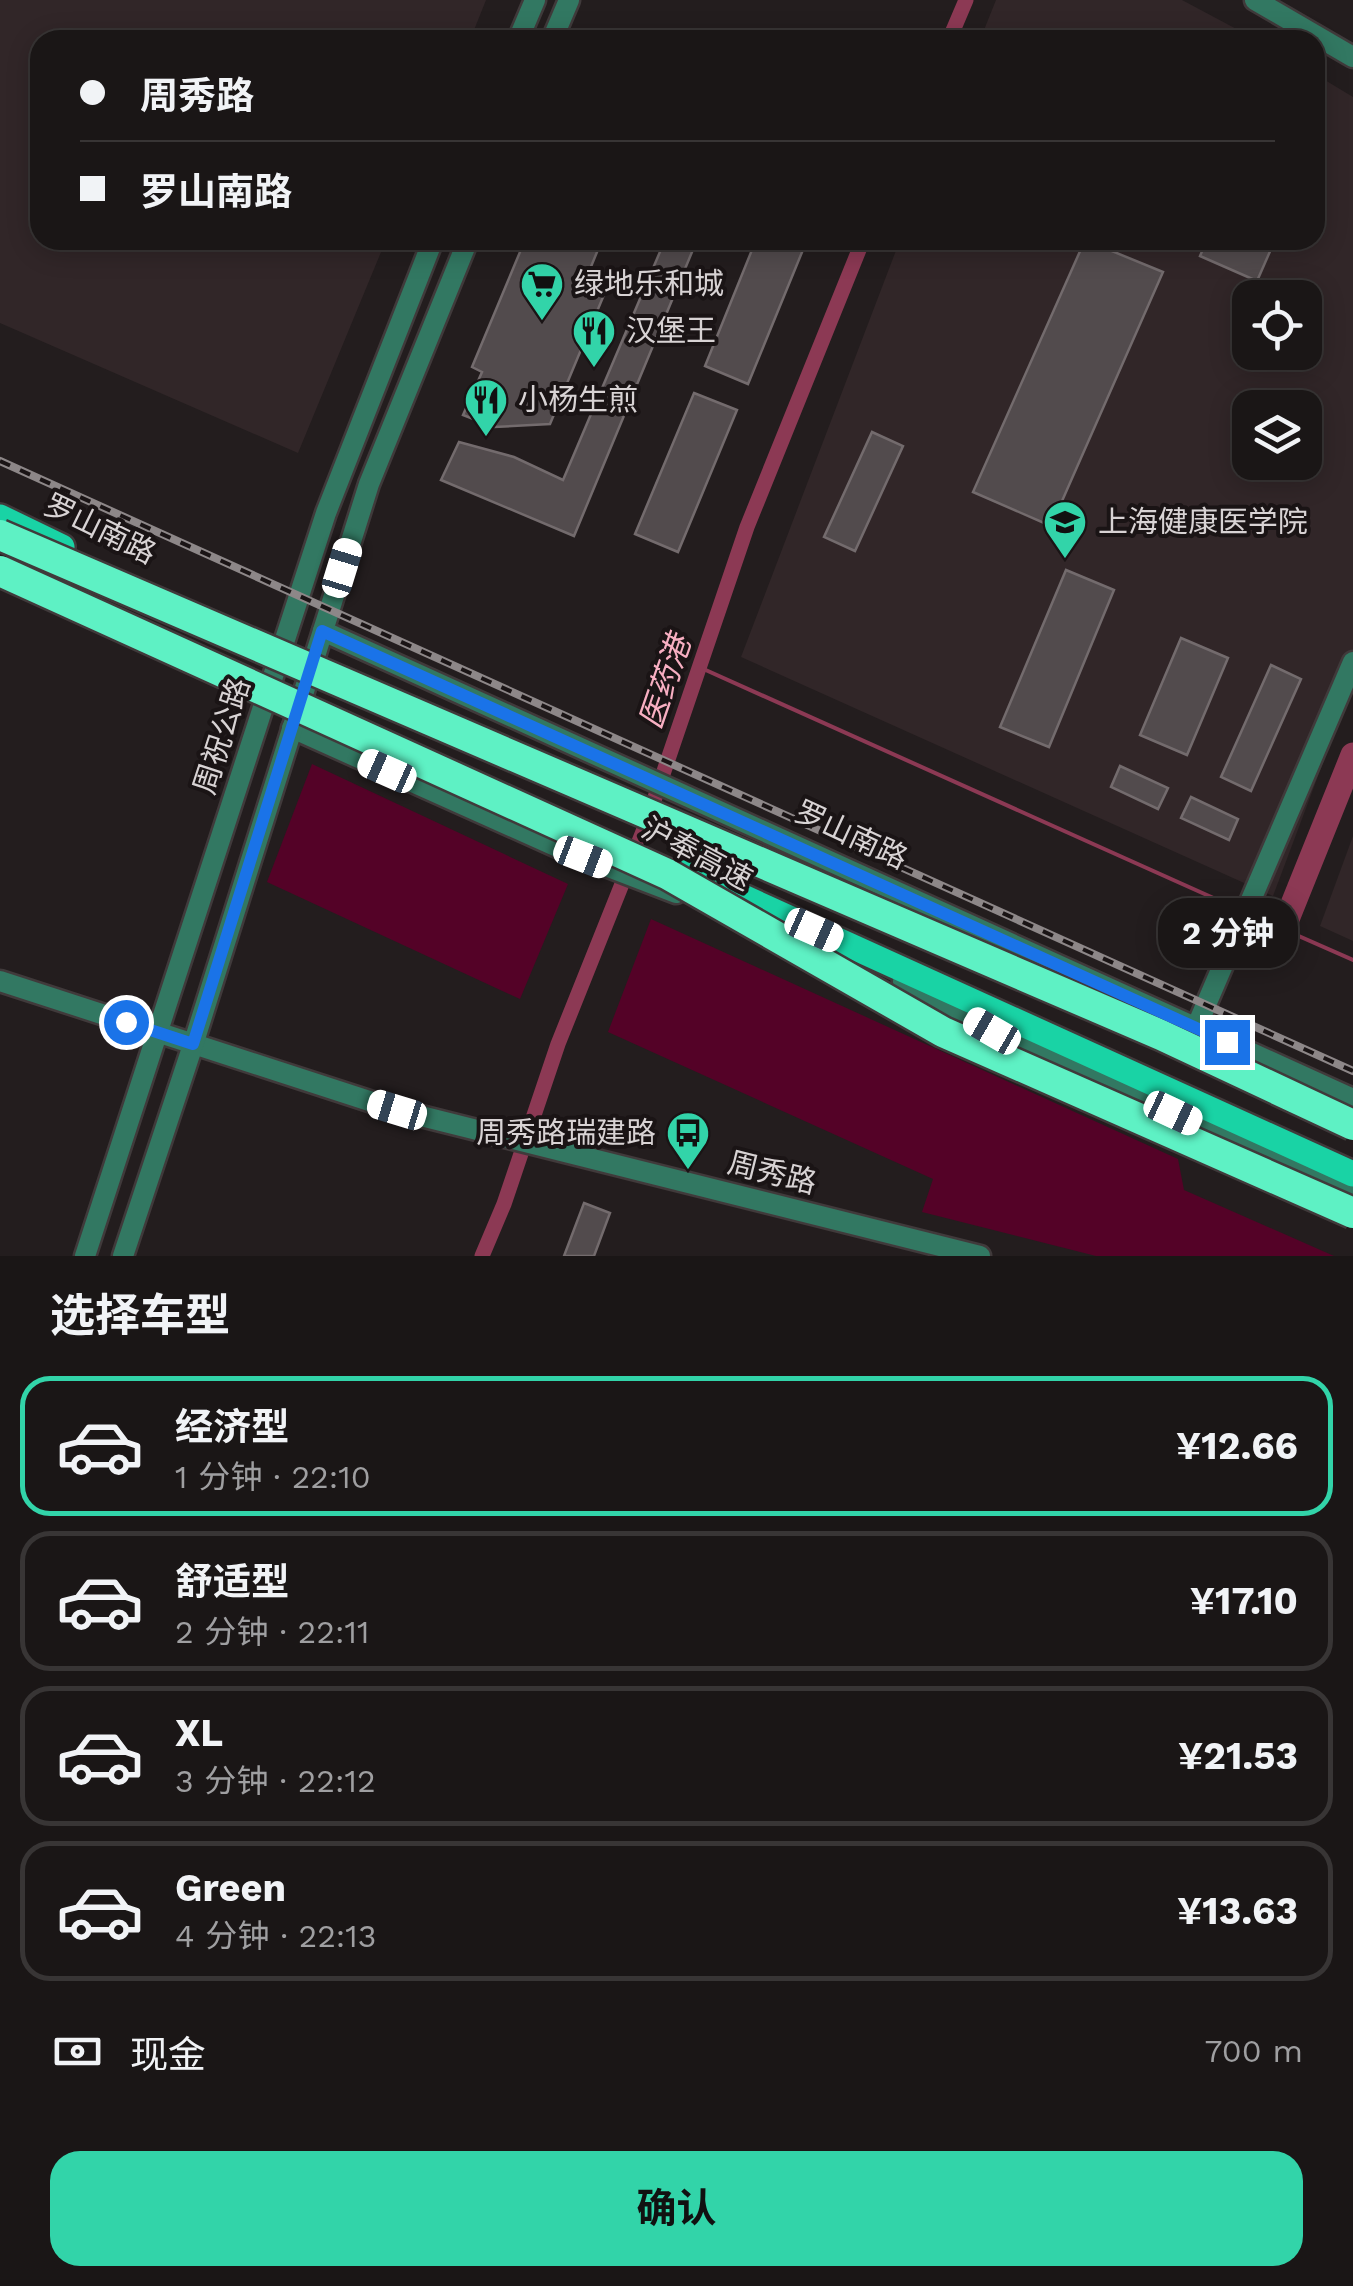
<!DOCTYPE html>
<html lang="zh">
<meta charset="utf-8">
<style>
body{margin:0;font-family:"Work Sans","Noto Sans SC",sans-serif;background:#231f1f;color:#f1f3f6;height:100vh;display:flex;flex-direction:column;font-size:38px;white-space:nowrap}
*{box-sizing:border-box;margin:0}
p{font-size:32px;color:#9f9fa1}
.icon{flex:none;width:55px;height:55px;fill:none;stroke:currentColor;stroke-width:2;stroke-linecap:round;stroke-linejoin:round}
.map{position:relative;height:1256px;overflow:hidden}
.side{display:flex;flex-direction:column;background:#1a1616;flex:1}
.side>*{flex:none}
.hud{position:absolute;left:30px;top:30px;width:1295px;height:220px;border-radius:30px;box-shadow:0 5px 25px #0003,0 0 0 2px #383535;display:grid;align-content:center;height:220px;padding:0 50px;background:#1a1616}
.controls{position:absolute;left:1232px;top:280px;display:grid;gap:20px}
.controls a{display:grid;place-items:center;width:90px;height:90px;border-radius:20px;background:#1a1616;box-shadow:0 5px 25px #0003,0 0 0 2px #383535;font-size:50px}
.end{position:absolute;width:45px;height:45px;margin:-22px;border:12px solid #1a73e8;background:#fff;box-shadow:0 0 0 5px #fff}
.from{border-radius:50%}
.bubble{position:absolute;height:70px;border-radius:30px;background:#1a1616;box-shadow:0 5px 25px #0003,0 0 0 2px #383535;font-size:32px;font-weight:700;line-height:70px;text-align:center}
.car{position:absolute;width:30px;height:60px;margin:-30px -15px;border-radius:12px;box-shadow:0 0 8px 2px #0007;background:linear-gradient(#fff 24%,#345 0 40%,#fff 0 76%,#345 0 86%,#fff 0)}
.hud b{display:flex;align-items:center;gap:35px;height:95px;font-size:38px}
.hud b+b{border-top:2px solid #383535}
.hud i{width:25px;height:25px;background:#f1f3f6}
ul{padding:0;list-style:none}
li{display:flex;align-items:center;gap:30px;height:140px;margin:0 20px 15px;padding:0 30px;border:5px solid #383535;border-radius:30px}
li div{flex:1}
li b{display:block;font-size:38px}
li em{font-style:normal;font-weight:700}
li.current{border-color:#32d4a9}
li>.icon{width:90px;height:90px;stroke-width:1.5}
h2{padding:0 50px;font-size:45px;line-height:120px}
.pay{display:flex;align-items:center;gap:25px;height:110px;padding:0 50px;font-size:38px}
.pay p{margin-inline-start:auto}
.button{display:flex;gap:20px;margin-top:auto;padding:20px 50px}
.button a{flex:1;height:115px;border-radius:30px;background:#32d4a9;color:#111;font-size:40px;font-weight:700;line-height:115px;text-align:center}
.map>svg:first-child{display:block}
.built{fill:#312628;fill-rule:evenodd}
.green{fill:#540227}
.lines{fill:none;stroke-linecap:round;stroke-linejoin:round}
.stream{stroke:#8c3954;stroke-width:4}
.canal{stroke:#8c3954;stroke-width:15}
.river{stroke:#8c3954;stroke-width:25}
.building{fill:#524b4d;stroke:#736b6d;stroke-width:2.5}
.minor-casing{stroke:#403a3b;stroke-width:25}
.major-casing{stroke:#403a3b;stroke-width:30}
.minor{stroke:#327862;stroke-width:20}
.major{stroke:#19d3a5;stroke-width:25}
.rail-casing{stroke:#8d8788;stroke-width:8}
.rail{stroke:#1a1415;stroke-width:4;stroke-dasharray:11;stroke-linecap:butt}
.highway-bridge-casing{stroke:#403a3b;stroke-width:35;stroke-linecap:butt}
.highway-bridge{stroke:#5ef1c4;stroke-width:30}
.route{stroke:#1a73e8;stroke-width:12}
.labels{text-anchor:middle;stroke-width:8;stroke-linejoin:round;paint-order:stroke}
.poi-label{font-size:30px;fill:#d8d3d4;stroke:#1a1415;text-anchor:start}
.street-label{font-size:30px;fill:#d8d3d4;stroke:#1a1415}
.water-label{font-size:32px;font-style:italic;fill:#f8afc2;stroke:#1a1415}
</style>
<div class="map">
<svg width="1353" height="1256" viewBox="0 0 1353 1256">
<rect width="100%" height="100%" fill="#231d1e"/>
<g class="built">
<path d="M 0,0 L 486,0 L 470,40 L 40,40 L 40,240 L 386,240 L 298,453 L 0,323 Z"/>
<path d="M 996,0 L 1182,0 L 1257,40 L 980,40 Z"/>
<path d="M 1315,74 L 1353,97 L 1353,683 L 1273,896 L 741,657 L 900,240 L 1315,240 ZM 1250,298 L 1305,298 L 1305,352 L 1250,352 ZM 1250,408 L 1305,408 L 1305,462 L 1250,462 Z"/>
<path d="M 1353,836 L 1353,941 L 1320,926 Z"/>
</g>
<g class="green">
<path d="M 312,764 L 568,884 L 520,999 L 267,882 Z"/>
<path d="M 651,919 L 1178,1159 L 1184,1190 L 1334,1256 L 1096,1256 L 922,1212 L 933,1179 L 608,1032 Z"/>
</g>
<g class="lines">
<g class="stream">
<path d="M 699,667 L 1238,909"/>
<path d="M 1251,915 L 1353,960"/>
</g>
<g class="canal">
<path d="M 949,40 L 966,0"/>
<path d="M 482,1256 L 504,1204 L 558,1044 L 646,824 L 747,527 L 863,240"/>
</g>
<path class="river" d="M 1283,929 L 1353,755"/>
</g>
<g class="building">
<path d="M 525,240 L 602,240 L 590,269 L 611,278 L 550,424 L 494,427 L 463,415 L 482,372 L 472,367 Z"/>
<path d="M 665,240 L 697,240 L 574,536 L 441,480 L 459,442 L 514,457 L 563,480 Z"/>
<path d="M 756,240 L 807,240 L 748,384 L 705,366 Z"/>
<path d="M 1085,240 L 1163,272 L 1051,526 L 973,492 Z"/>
<path d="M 1207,240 L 1275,240 L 1257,281 L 1200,256 Z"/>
<path d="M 694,393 L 737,410 L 678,552 L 635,534 Z"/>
<path d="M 872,432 L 903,446 L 855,551 L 824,537 Z"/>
<path d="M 1066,570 L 1114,590 L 1049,747 L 1000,727 Z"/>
<path d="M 1181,638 L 1228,658 L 1187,755 L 1140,735 Z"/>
<path d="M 1271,665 L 1301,679 L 1251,791 L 1221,777 Z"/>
<path d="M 1120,766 L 1168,788 L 1158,809 L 1111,787 Z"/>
<path d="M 1191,797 L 1238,819 L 1229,840 L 1181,818 Z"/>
<path d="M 584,1203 L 610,1213 L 594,1256 L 564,1256 Z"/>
</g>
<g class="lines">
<g class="minor-casing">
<g id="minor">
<path d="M 1255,0 L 1353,57"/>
<path d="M 518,40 L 535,0"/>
<path d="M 552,40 L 569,0"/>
<path d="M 323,631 L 1353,1099"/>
<path d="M 292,728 L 564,850 L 676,893"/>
<path d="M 0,981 L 397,1110 L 980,1256"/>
<path d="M 903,981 L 992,1031 L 1353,1195"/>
<path d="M 1196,1028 L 1353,662"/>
<path d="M 85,1256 L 326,513 L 433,240"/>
<path d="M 123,1256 L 193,1045 L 369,484 L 468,240"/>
</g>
</g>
<g class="major-casing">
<g id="major">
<path d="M 0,517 L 62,547"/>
<path d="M 688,872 L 1353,1174"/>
</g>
</g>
<use href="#minor" class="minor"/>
<use href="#major" class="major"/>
<g class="rail-casing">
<path id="rail" d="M 0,461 L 1353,1071"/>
</g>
<use href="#rail" class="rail"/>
<g class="highway-bridge-casing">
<g id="highway-bridge">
<path d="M 0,535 L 1161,1035 L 1353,1125"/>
<path d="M 0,571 L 667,874 L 943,1032 L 1353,1213"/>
</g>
</g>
<use href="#highway-bridge" class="highway-bridge"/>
</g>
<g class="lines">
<path class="route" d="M 126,1022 L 193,1044 L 322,631 L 1227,1042"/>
</g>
<defs>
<g id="supermarket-pin" transform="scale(2.25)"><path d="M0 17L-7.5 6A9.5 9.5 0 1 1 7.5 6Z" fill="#32d4a9" stroke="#1a1415"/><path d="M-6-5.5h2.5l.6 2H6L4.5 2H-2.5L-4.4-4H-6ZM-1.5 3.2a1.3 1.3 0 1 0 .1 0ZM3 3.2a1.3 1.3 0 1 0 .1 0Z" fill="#111"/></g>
<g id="restaurant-pin" transform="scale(2.25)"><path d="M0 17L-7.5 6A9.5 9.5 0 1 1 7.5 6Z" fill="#32d4a9" stroke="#1a1415"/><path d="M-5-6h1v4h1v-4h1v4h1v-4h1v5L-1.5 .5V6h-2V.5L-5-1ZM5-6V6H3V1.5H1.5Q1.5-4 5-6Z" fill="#111"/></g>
<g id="university-pin" transform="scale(2.25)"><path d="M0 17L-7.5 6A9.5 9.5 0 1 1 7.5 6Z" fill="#32d4a9" stroke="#1a1415"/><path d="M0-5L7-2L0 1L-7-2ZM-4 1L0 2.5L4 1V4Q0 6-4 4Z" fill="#111"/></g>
<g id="bus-pin" transform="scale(2.25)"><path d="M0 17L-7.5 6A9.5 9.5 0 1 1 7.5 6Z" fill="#32d4a9" stroke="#1a1415"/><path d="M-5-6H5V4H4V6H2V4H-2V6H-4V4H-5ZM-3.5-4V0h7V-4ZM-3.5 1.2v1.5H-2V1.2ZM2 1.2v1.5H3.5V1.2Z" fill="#111"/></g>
</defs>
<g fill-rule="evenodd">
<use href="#supermarket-pin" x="542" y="284"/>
<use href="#restaurant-pin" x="594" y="331"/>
<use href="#restaurant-pin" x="486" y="400"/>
<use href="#university-pin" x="1065" y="522"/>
<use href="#bus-pin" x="688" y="1133"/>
</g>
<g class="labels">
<g class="poi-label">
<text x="574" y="294">绿地乐和城</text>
<text x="626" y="341">汉堡王</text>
<text x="518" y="410">小杨生煎</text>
<text x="1098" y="532">上海健康医学院</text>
<text x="656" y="1143" text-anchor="end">周秀路瑞建路</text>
</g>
<g class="street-label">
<text transform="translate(100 529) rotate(26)" y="10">罗山南路</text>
<text transform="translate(222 736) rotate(-72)" y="10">周祝公路</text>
<text transform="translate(851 835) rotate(25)" y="10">罗山南路</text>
<text transform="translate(697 854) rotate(28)" y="10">沪奉高速</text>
<text transform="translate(772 1173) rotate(14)" y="10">周秀路</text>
</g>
<g class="water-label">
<text transform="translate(665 682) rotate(-71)" y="11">医药港</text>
</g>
</g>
</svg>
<div class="controls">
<a><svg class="icon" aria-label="locate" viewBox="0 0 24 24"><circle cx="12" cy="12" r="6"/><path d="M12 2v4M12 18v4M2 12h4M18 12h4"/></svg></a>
<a><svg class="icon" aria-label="layers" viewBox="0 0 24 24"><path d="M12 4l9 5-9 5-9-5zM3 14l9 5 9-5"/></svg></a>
</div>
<i class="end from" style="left:126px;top:1022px"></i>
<i class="end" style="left:1227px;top:1042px"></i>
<div class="bubble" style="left:1158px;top:898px;width:140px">2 分钟</div>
<i class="car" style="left:342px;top:568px;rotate:17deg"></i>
<i class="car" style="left:387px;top:771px;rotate:294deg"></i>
<i class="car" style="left:583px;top:857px;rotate:111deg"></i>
<i class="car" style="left:814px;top:930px;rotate:114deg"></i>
<i class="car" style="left:992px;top:1031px;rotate:300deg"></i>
<i class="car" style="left:397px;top:1110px;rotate:287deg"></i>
<i class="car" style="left:1173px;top:1113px;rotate:115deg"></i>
<div class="hud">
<b><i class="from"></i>周秀路</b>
<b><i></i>罗山南路</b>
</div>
</div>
<section class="side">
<h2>选择车型</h2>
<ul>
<li class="current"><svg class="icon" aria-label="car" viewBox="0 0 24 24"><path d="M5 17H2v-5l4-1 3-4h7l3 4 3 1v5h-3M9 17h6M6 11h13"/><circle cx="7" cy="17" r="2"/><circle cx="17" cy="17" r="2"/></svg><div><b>经济型</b><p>1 分钟 · 22:10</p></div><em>¥12.66</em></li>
<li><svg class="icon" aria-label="car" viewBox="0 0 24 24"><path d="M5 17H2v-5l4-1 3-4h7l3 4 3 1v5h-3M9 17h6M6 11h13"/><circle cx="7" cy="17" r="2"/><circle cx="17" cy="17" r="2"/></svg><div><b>舒适型</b><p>2 分钟 · 22:11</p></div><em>¥17.10</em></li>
<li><svg class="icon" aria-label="car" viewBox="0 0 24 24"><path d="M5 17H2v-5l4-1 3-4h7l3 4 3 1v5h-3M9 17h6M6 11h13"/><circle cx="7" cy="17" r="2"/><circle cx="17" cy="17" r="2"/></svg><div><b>XL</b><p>3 分钟 · 22:12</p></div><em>¥21.53</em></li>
<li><svg class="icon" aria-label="car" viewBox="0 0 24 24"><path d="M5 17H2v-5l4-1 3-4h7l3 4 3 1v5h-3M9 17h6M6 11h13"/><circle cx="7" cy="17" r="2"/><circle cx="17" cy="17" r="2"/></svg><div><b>Green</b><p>4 分钟 · 22:13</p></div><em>¥13.63</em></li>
</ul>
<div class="pay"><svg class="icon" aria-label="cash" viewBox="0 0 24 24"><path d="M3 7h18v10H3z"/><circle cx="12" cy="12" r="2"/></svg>现金<p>700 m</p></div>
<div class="button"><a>确认</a></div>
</section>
